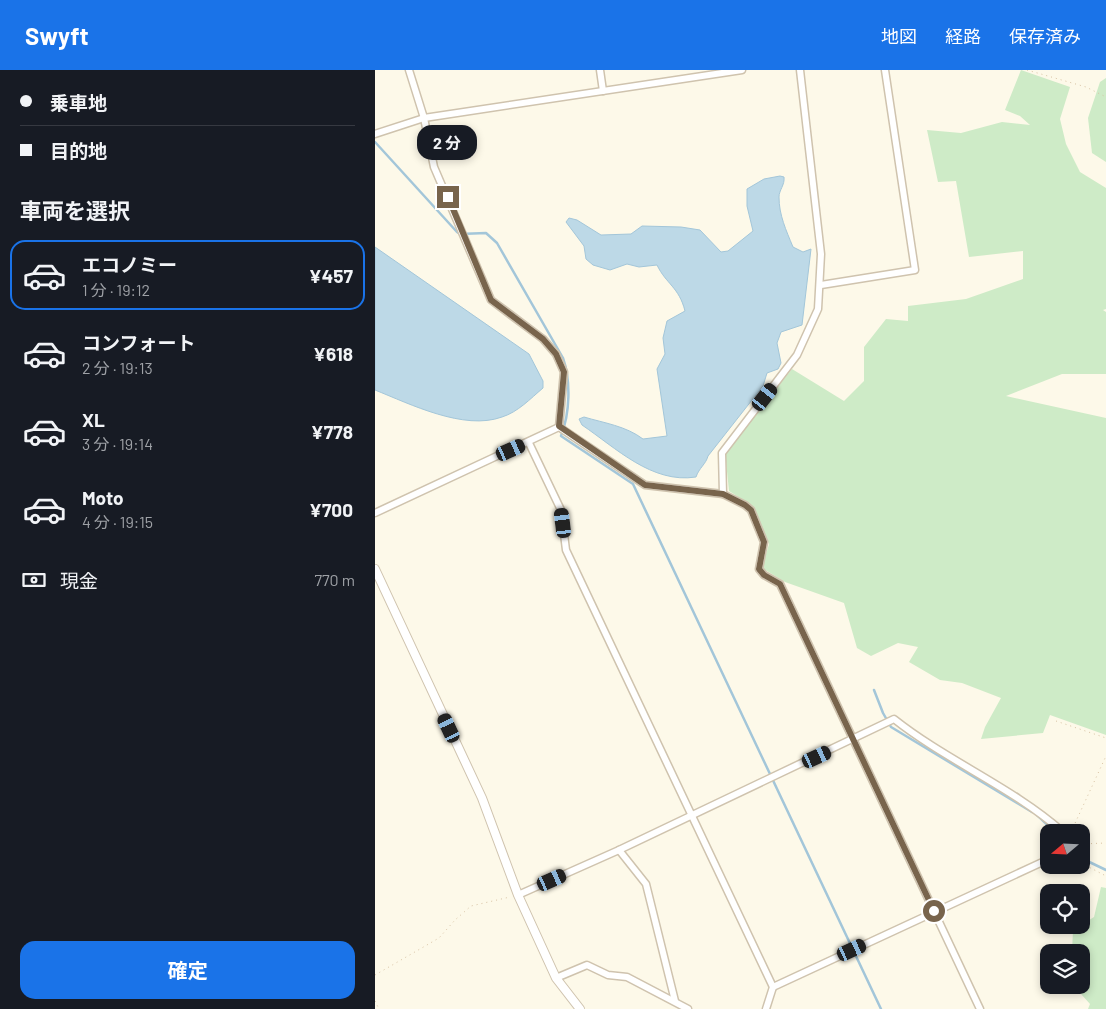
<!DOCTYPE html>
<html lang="ja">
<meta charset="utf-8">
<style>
body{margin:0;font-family:Barlow,"Noto Sans JP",sans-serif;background:#242831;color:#f1f3f6;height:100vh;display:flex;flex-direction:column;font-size:19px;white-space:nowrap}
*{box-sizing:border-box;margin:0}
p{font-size:16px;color:#9ea1a6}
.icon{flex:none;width:28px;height:28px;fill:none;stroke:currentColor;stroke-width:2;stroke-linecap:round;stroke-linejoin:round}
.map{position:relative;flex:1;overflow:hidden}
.details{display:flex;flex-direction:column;background:#171b24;width:375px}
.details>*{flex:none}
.hud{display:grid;align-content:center;height:110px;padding:0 20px;background:#171b24}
.needle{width:32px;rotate:251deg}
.buttons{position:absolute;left:665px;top:754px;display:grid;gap:10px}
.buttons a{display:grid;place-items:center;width:50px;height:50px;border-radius:10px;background:#171b24;box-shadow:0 2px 8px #0003;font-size:25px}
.end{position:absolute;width:22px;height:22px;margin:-11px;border:6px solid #78644c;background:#fff;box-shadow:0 0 0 2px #fff}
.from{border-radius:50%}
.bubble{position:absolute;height:35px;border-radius:15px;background:#171b24;box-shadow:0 2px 8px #0003;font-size:16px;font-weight:700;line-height:35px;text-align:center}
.car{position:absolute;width:15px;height:30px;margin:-15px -8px;border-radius:6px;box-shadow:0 0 4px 1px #0007;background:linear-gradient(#222 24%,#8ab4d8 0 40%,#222 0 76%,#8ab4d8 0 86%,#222 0)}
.hud b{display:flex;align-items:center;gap:18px;height:48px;font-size:19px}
.hud b+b{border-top:1px solid #363941}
.hud i{width:12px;height:12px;background:#f1f3f6}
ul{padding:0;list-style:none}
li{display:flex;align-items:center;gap:15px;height:70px;margin:0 10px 8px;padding:0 10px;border:2px solid transparent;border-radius:15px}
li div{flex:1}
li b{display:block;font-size:19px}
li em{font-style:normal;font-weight:700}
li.active{border-color:#1a73e8}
li>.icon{width:45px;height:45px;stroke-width:1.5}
h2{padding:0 20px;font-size:22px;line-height:60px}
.pay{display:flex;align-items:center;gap:12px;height:55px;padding:0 20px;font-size:19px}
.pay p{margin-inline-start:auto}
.cta{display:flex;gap:10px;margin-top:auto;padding:10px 20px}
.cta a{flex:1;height:58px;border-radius:15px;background:#1a73e8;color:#fff;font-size:20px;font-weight:700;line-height:58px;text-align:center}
header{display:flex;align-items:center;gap:30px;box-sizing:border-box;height:70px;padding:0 25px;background:#1a73e8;color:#fff}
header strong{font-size:24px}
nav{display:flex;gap:28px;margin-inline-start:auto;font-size:18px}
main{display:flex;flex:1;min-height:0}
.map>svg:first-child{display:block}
.green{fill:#ceebc7}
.water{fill:#bdd9e7;stroke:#a3c6d9}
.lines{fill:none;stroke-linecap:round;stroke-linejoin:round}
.stream{stroke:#a3c6d9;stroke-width:2.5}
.minor-casing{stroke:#cfc3ae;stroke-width:9}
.tertiary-casing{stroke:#cfc3ae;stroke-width:10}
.path{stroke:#d8c2a3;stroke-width:1;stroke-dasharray:1 4;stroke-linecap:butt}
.minor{stroke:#fff;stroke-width:6}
.tertiary{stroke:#fff;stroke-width:8}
.route{stroke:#78644c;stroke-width:6}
</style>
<header>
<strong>Swyft</strong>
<nav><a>地図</a><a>経路</a><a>保存済み</a></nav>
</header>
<main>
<section class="details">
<div class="hud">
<b><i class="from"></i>乗車地</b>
<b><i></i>目的地</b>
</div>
<h2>車両を選択</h2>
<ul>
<li class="active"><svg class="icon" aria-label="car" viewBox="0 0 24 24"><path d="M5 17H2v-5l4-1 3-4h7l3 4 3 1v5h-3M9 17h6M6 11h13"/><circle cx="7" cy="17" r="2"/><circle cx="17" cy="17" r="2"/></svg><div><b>エコノミー</b><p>1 分 · 19:12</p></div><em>¥457</em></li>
<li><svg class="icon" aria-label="car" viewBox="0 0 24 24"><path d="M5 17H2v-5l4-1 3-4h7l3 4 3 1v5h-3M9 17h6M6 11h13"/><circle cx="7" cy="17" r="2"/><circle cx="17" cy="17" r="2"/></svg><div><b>コンフォート</b><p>2 分 · 19:13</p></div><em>¥618</em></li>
<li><svg class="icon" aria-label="car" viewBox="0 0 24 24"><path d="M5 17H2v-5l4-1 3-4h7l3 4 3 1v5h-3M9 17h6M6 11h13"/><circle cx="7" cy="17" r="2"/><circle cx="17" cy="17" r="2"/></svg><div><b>XL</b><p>3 分 · 19:14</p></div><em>¥778</em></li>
<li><svg class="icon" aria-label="car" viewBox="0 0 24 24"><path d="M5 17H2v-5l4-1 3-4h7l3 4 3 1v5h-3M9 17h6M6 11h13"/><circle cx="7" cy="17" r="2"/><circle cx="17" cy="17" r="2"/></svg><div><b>Moto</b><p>4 分 · 19:15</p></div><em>¥700</em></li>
</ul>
<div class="pay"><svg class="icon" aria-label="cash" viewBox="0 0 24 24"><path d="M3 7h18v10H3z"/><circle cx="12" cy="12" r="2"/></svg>現金<p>770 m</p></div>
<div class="cta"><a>確定</a></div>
</section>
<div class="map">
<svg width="731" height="939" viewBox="0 0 731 939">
<rect width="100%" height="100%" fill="#fdf9e9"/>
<g class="green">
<path d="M 646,0 L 695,17 L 685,49 L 691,74 L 705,102 L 731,118 L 731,239 L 728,240 L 731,242 L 731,304 L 687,304 L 631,326 L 731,348 L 731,665 L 675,645 L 668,663 L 606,669 L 610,657 L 626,628 L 587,613 L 565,610 L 534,592 L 543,577 L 523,573 L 496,586 L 482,578 L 469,533 L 410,512 L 387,498 L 394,474 L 379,437 L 354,421 L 350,382 L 417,299 L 469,331 L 489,311 L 489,277 L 511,249 L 533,251 L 533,236 L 591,229 L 648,209 L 648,181 L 594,187 L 581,111 L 563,112 L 552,60 L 586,63 L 627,52 L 655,55 L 645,46 L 630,40 Z"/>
<path d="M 731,8 L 731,92 L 717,83 L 713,48 L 725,12 Z"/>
<path d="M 726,817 L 731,818 L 731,939 L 713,939 L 715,934 L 698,915 L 706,915 L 706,882 L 697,882 L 698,860 L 719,847 Z"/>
</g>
<g class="water">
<path d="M 405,106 L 409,107 C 410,115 404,120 404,127 C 404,145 411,160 418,177 L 428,182 L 436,179 L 427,255 L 406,262 L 402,273 L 406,293 L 403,299 L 392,303 L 388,316 L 333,386 C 331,394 324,398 321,407 C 277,414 241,378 207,355 L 204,349 L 209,347 C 229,353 251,356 268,369 L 292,366 L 282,299 L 290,284 L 288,268 L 292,251 L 310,241 C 304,217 291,214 282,195 L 264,197 L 252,194 L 235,200 L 218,195 L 211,189 L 209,176 L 191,152 L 194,148 L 202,150 L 226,165 L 256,164 L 267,156 L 306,157 L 325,160 L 346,182 L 353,181 L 378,161 L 372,136 L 372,119 L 389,109 Z"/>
<path d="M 0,177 L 154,284 L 168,311 L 168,318 C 155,329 143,342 127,347 C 89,361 35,334 0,320 Z"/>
</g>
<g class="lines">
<g class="stream">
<path d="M 0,72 L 82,162 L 85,164 L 111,163 L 122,173 L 188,288 C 196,311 195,343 186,366 L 258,414 L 506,939"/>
<path d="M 499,620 L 508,643 L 516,657 L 657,742"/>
<path d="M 662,745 L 680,762"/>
<path d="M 706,788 L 731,800"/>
</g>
<g class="minor-casing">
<g id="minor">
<path d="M 34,0 L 49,48 L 59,97 L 116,230 L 168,269 L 181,284 L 189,302 L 184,357"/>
<path d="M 225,0 L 228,21"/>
<path d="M 0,64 L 49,48 L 367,0"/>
<path d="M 446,215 L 540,200 L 510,0"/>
<path d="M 184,357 L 270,415 L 348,424 L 370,435 L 376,440 L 389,472 L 384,499 L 389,505 L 405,514 L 605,939"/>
<path d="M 154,373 L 186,440 L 191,480 L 398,917 L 391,939"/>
<path d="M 348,424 L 347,383 L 422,285 L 443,239 L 446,184 L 425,0"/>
<path d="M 0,443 L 184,357"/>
<path d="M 244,780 L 271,814 L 300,931"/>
<path d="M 143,825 L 244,780 L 519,649 C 572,691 637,717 688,762"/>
<path d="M 181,908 L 212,895 L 233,905 L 252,907 L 313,939"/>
<path d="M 398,917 L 674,789"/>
</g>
</g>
<g class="tertiary-casing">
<path id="tertiary" d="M 0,499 L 107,728 L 143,825 L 181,908 L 205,939"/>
</g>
<g class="path">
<path d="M 652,0 L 711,17 L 731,27"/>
<path d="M 681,651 L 731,668"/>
<path d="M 696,762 L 731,686"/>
<path d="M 706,774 L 731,773"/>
<path d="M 706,793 L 731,806"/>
<path d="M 0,905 L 64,868 L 80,850 L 96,836 L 135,827"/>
<path d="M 0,931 L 4,939"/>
</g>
<use href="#minor" class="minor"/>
<use href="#tertiary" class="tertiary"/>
</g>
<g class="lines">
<path class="route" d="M 73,127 L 116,230 L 168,269 L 181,284 L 189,302 L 184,356 L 270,415 L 348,424 L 370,435 L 376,440 L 389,472 L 384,499 L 389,505 L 405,514 L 559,841"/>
</g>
</svg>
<div class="buttons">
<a><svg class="needle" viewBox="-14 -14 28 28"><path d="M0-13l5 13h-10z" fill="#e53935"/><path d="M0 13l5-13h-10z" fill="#9ea1a6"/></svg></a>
<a><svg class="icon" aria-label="locate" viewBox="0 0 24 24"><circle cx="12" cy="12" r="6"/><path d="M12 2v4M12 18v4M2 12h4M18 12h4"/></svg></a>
<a><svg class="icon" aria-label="layers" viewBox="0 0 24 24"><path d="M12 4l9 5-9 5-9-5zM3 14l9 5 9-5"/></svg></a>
</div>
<i class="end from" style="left:559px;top:841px"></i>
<i class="end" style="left:73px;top:127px"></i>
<div class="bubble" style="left:42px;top:55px;width:60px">2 分</div>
<i class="car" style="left:390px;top:327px;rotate:38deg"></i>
<i class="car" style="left:136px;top:380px;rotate:66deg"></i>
<i class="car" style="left:188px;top:453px;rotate:353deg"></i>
<i class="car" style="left:74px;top:658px;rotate:335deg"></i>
<i class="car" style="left:442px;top:687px;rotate:65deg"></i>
<i class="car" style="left:177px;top:810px;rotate:66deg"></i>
<i class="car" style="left:477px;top:880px;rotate:65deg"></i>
</div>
</main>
